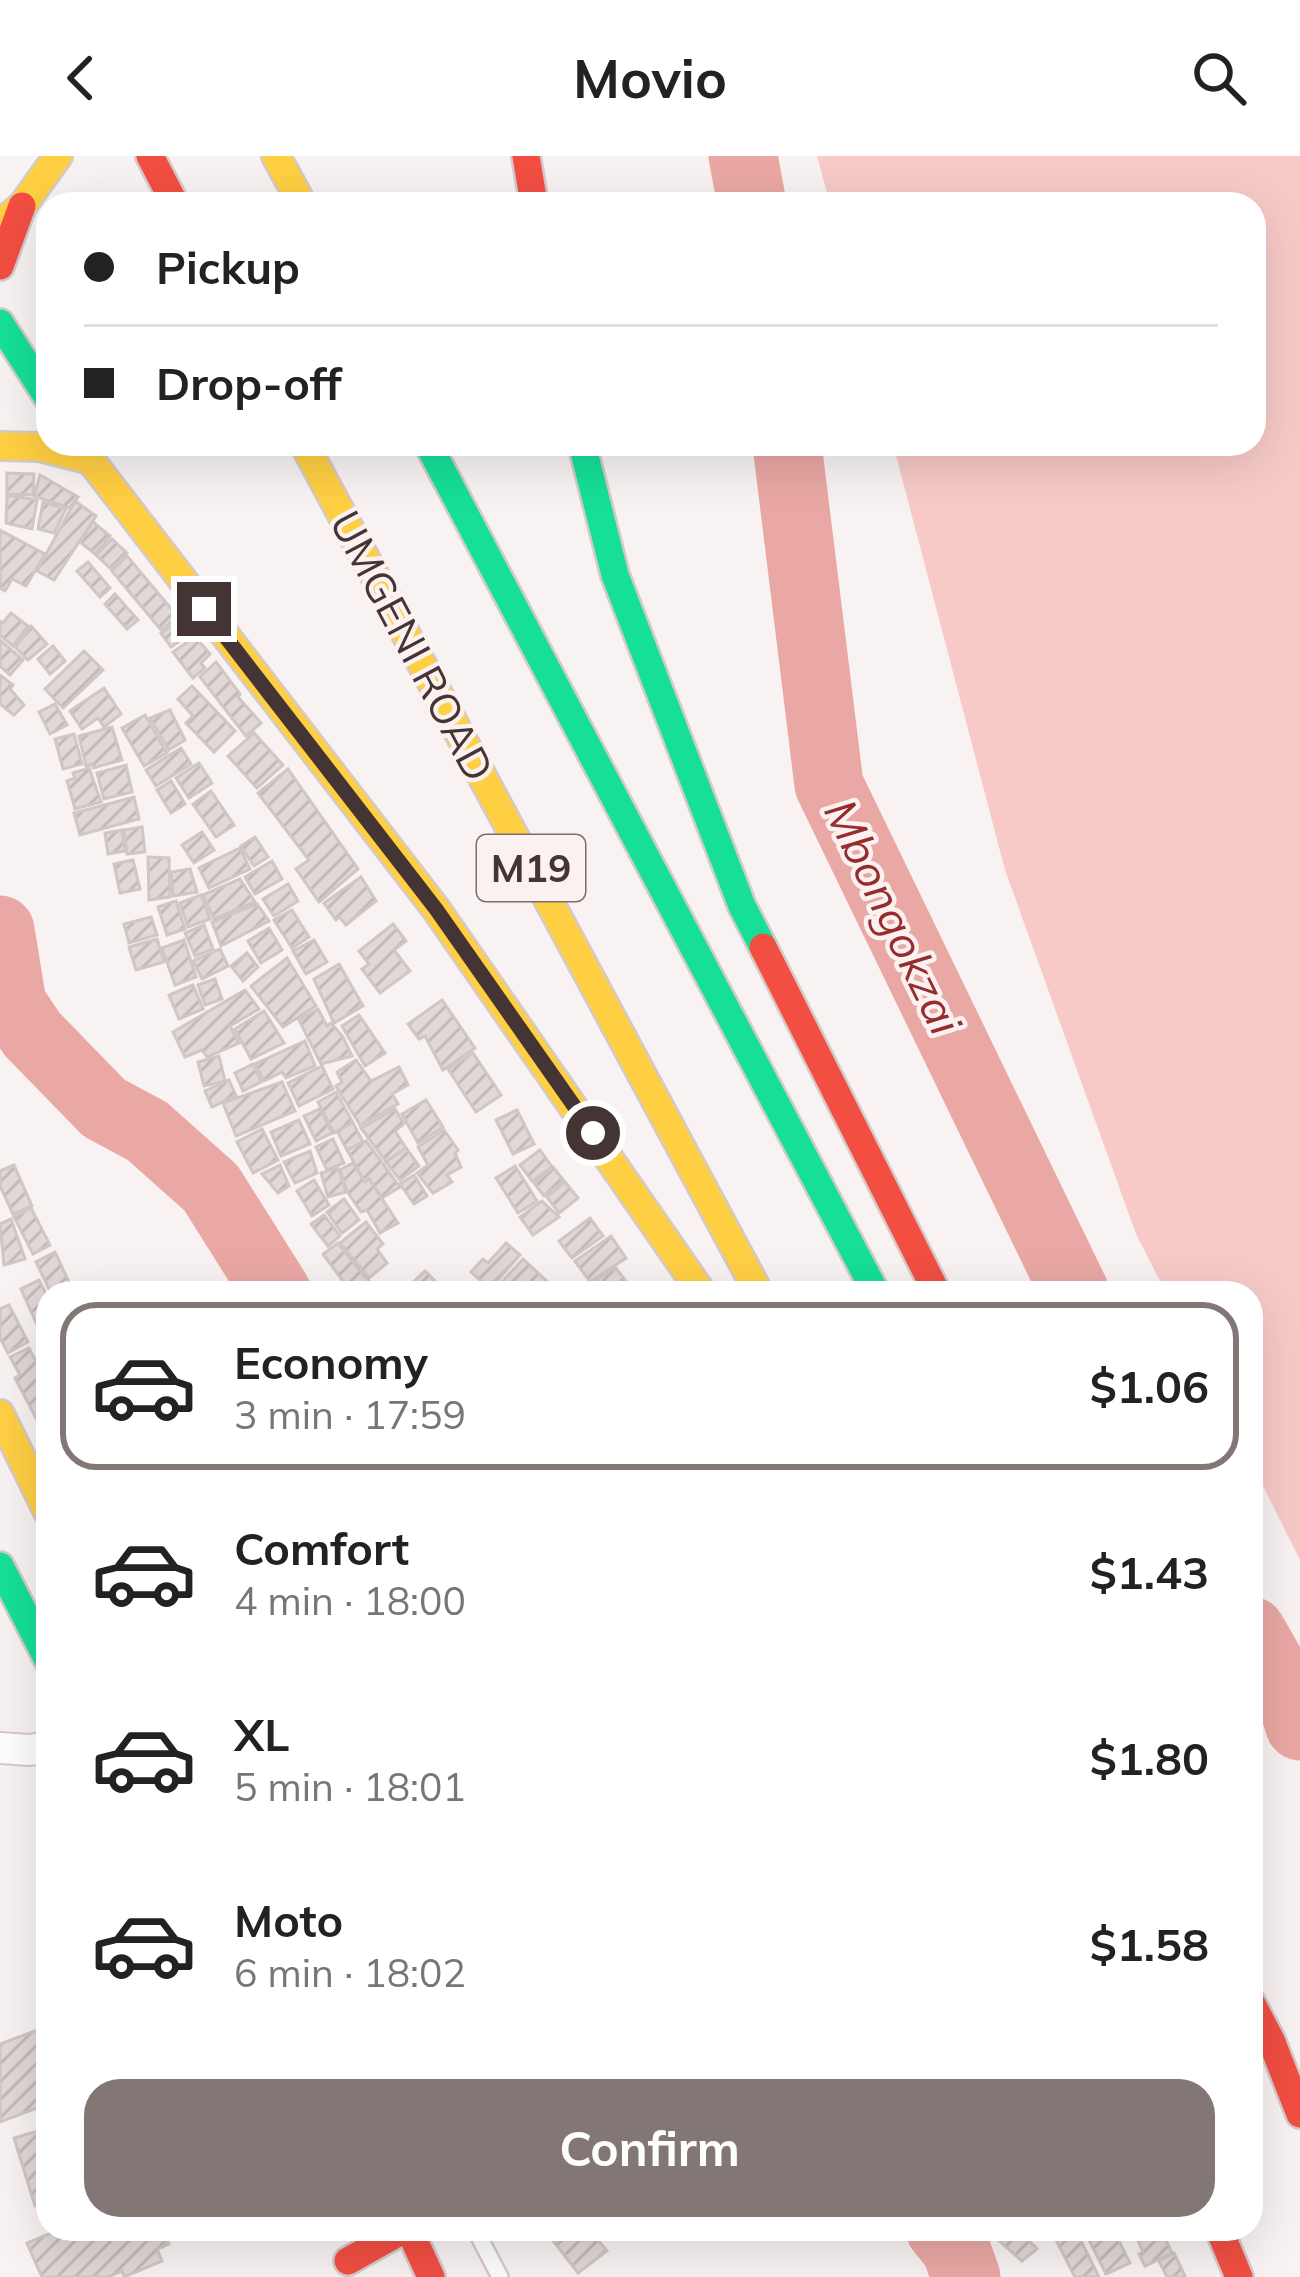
<!DOCTYPE html>
<meta charset="utf-8">
<style>
body{margin:0;font-family:Mulish,sans-serif;background:#f2f2f2;color:#222;height:100vh;display:flex;flex-direction:column;font-size:45px;white-space:nowrap}
*{box-sizing:border-box;margin:0}
p{font-size:39px;color:#767676}
.icon{flex:none;width:66px;height:66px;fill:none;stroke:currentColor;stroke-width:2;stroke-linecap:round;stroke-linejoin:round}
.map{position:relative;flex:1;overflow:hidden}
.panel{position:absolute;left:36px;top:1125px;width:1227px;height:960px;display:flex;flex-direction:column;background:#fff;border-radius:36px;box-shadow:0 12px 48px #0002}
.panel>*{flex:none}
.top-card{position:absolute;left:36px;top:36px;width:1230px;height:264px;border-radius:36px;box-shadow:0 12px 48px #0002;display:grid;align-content:center;height:264px;padding:0 48px;background:#fff}
.end{position:absolute;width:54px;height:54px;margin:-27px;border:15px solid #443433;background:#fff;box-shadow:0 0 0 6px #fff}
.from{border-radius:50%}
.top-card b{display:flex;align-items:center;gap:42px;height:114px;font-size:45px}
.top-card b+b{border-top:3px solid #e0e0e0}
.top-card i{width:30px;height:30px;background:#222}
ul{padding:21px 0 0;list-style:none}
li{display:flex;align-items:center;gap:36px;height:168px;margin:0 24px 18px;padding:0 24px;border:6px solid transparent;border-radius:36px}
li div{flex:1}
li b{display:block;font-size:45px}
li em{font-style:normal;font-weight:700}
li.selected{border-color:#837776}
li>.icon{width:108px;height:108px;stroke-width:1.5}
.action{display:flex;gap:24px;margin-top:auto;padding:24px 48px}
.action a{flex:1;height:138px;border-radius:36px;background:#837776;color:#fff;font-size:48px;font-weight:700;line-height:138px;text-align:center}
header{display:flex;justify-content:space-between;align-items:center;height:156px;padding:0 48px;background:#fff;font-size:54px;font-weight:700}
.map>svg:first-child{display:block}
.green{fill:#f7cac7}
.lines{fill:none;stroke-linecap:round;stroke-linejoin:round}
.stream{stroke:#eaa8a4;stroke-width:12}
.river{stroke:#eaa8a4;stroke-width:69}
.building{fill:url(#building-hatch);stroke:#d0c6c5;stroke-width:3}
.lane-casing{stroke:#d4cac9;stroke-width:20}
.street-casing{stroke:#d4cac9;stroke-width:34}
.fast-casing{stroke:#d4cac9;stroke-width:32}
.slow-casing{stroke:#d4cac9;stroke-width:32}
.jam-casing{stroke:#d4cac9;stroke-width:32}
.lane{stroke:#fefdfd;stroke-width:15}
.street{stroke:#fefdfd;stroke-width:30}
.fast{stroke:#16e098;stroke-width:27}
.slow{stroke:#ffcf43;stroke-width:27}
.jam{stroke:#f24e42;stroke-width:27}
.route{stroke:#443433;stroke-width:15}
.labels{text-anchor:middle;stroke-width:9;stroke-linejoin:round;paint-order:stroke}
.shield{fill:#faf1f0;stroke:#7b6d6c;stroke-width:3}
.shield-label{font-size:39px;font-weight:bold;fill:#443433}
.street-label{font-size:42px;fill:#443433;stroke:#faf1f0}
.water-label{font-size:45px;font-style:italic;fill:#972c2e;stroke:#faf1f0}
</style>
<header><svg class="icon" aria-label="back" viewBox="0 0 24 24"><path d="M15 5l-7 7 7 7"/></svg>Movio<svg class="icon" aria-label="search" viewBox="0 0 24 24"><circle cx="10" cy="10" r="6"/><path d="M15 15l6 6"/></svg></header>
<div class="map">
<svg width="1300" height="2121" viewBox="0 0 1300 2121">
<defs>
<pattern id="building-hatch" width="6" height="6" patternUnits="userSpaceOnUse" patternTransform="scale(3)"><rect width="6" height="6" fill="#e1d8d7"/><path d="M-1 1l2-2M0 6l6-6M5 7l2-2" fill="none" stroke="#c2bab9"/></pattern>
</defs>
<rect width="100%" height="100%" fill="#f8f3f2"/>
<path class="green" d="M 817,0 L 1300,0 L 1300,1404 L 1251,1306 L 1251,1137 L 1166,1137 L 1136,1078 L 1005,714 L 893,288 L 1254,288 L 1254,48 L 830,48 Z"/>
<g class="lines">
<path class="stream" d="M 0,859 L 25,868"/>
<g class="river">
<path d="M 743,0 L 752,48"/>
<path d="M 787,288 L 829,629 L 1075,1137"/>
<path d="M 0,774 L 12,848 L 32,878 L 104,952 L 147,975 L 211,1032 L 277,1137"/>
<path d="M 1251,1475 L 1292,1546 L 1300,1570"/>
<path d="M 940,2073 L 956,2093 L 966,2121"/>
</g>
</g>
<g class="building">
<path d="M 7,317 L 34,318 L 33,339 L 7,338 Z"/>
<path d="M 40,319 L 78,341 L 70,352 L 34,340 Z"/>
<path d="M 7,339 L 37,344 L 32,373 L 6,367 Z"/>
<path d="M 75,345 L 96,360 L 54,424 L 37,415 Z"/>
<path d="M 43,346 L 66,353 L 54,377 L 38,373 Z"/>
<path d="M 93,366 L 110,380 L 95,398 L 80,386 Z"/>
<path d="M 0,374 L 45,398 L 26,430 L 12,423 L 5,435 L 0,432 Z"/>
<path d="M 112,383 L 127,397 L 111,413 L 96,399 Z"/>
<path d="M 127,400 L 178,461 L 161,474 L 112,415 Z"/>
<path d="M 88,406 L 110,432 L 100,441 L 77,415 Z"/>
<path d="M 115,438 L 138,464 L 127,473 L 105,448 Z"/>
<path d="M 11,457 L 28,470 L 13,490 L 0,479 L 0,465 L 3,467 Z"/>
<path d="M 180,464 L 190,478 L 171,491 L 161,477 Z"/>
<path d="M 31,470 L 47,488 L 28,504 L 15,491 Z"/>
<path d="M 195,481 L 210,498 L 201,507 L 205,512 L 193,522 L 173,496 Z"/>
<path d="M 0,484 L 23,504 L 10,519 L 0,510 Z"/>
<path d="M 53,490 L 65,505 L 50,518 L 38,503 Z"/>
<path d="M 84,495 L 103,514 L 63,552 L 45,533 Z"/>
<path d="M 216,506 L 240,538 L 238,541 L 261,567 L 246,580 L 200,521 Z"/>
<path d="M 0,519 L 13,529 L 10,533 L 24,549 L 14,559 L 0,548 Z"/>
<path d="M 192,530 L 235,575 L 214,596 L 186,567 L 193,560 L 178,543 Z"/>
<path d="M 104,532 L 121,558 L 104,571 L 98,562 L 82,573 L 70,555 Z"/>
<path d="M 55,548 L 67,569 L 50,578 L 39,556 Z"/>
<path d="M 170,554 L 185,584 L 169,594 L 150,562 Z"/>
<path d="M 145,559 L 167,597 L 144,610 L 122,572 Z"/>
<path d="M 112,571 L 122,604 L 93,612 L 92,608 L 86,610 L 79,580 Z"/>
<path d="M 254,577 L 283,609 L 257,632 L 228,600 Z"/>
<path d="M 74,578 L 82,608 L 63,613 L 55,583 Z"/>
<path d="M 181,592 L 191,608 L 156,630 L 146,614 Z"/>
<path d="M 199,607 L 212,627 L 189,642 L 176,622 Z"/>
<path d="M 126,609 L 132,636 L 104,643 L 97,617 Z"/>
<path d="M 89,612 L 101,646 L 75,653 L 67,625 L 75,622 L 73,617 Z"/>
<path d="M 288,613 L 358,713 L 319,746 L 296,713 L 309,704 L 258,637 Z"/>
<path d="M 171,625 L 185,648 L 171,657 L 157,634 Z"/>
<path d="M 211,635 L 234,669 L 216,681 L 193,648 Z"/>
<path d="M 134,641 L 139,663 L 80,679 L 74,657 Z"/>
<path d="M 142,671 L 145,696 L 127,698 L 124,674 Z"/>
<path d="M 122,674 L 125,695 L 108,698 L 105,677 Z"/>
<path d="M 202,676 L 214,694 L 194,707 L 182,689 Z"/>
<path d="M 255,681 L 268,701 L 254,710 L 241,690 Z"/>
<path d="M 240,692 L 250,713 L 209,732 L 199,712 Z"/>
<path d="M 148,701 L 169,702 L 170,741 L 149,744 Z"/>
<path d="M 133,704 L 140,733 L 120,737 L 114,708 Z"/>
<path d="M 272,705 L 282,723 L 255,738 L 245,721 Z"/>
<path d="M 190,713 L 197,736 L 173,740 L 171,716 Z"/>
<path d="M 361,721 L 376,745 L 346,769 L 339,761 L 336,764 L 324,747 Z"/>
<path d="M 240,723 L 255,746 L 214,763 L 203,739 Z"/>
<path d="M 288,728 L 298,745 L 274,760 L 263,743 Z"/>
<path d="M 201,739 L 210,763 L 188,771 L 180,747 Z"/>
<path d="M 176,745 L 185,773 L 167,779 L 158,751 Z"/>
<path d="M 257,748 L 269,765 L 221,790 L 212,766 Z"/>
<path d="M 292,754 L 309,781 L 292,792 L 274,764 Z"/>
<path d="M 151,761 L 157,779 L 129,787 L 124,768 Z"/>
<path d="M 393,768 L 406,785 L 394,794 L 410,815 L 380,837 L 362,813 L 369,808 L 359,795 Z"/>
<path d="M 204,769 L 213,793 L 195,800 L 185,777 Z"/>
<path d="M 269,772 L 282,794 L 261,807 L 248,785 Z"/>
<path d="M 157,783 L 164,806 L 136,814 L 129,791 Z"/>
<path d="M 184,784 L 196,821 L 175,829 L 162,792 Z"/>
<path d="M 314,784 L 327,806 L 306,818 L 293,795 Z"/>
<path d="M 220,793 L 228,810 L 202,823 L 193,805 Z"/>
<path d="M 247,797 L 258,811 L 243,825 L 231,810 Z"/>
<path d="M 287,802 L 316,850 L 283,871 L 251,830 Z"/>
<path d="M 339,808 L 363,850 L 334,867 L 314,823 Z"/>
<path d="M 215,823 L 222,843 L 205,849 L 198,829 Z"/>
<path d="M 193,829 L 203,853 L 179,863 L 169,839 Z"/>
<path d="M 245,834 L 259,853 L 230,870 L 239,887 L 207,901 L 202,894 L 185,901 L 173,876 Z"/>
<path d="M 442,844 L 475,892 L 443,914 L 425,880 L 419,883 L 408,868 Z"/>
<path d="M 318,853 L 327,870 L 331,867 L 343,881 L 352,900 L 321,908 L 299,864 Z"/>
<path d="M 264,855 L 284,887 L 251,903 L 235,873 Z"/>
<path d="M 359,859 L 385,897 L 365,910 L 342,870 Z"/>
<path d="M 305,885 L 315,910 L 286,922 L 282,916 L 264,925 L 255,908 Z"/>
<path d="M 473,897 L 501,939 L 476,956 L 448,913 Z"/>
<path d="M 219,900 L 225,925 L 204,930 L 198,906 Z"/>
<path d="M 356,904 L 371,925 L 399,911 L 408,929 L 392,938 L 398,948 L 360,969 L 336,930 L 342,926 L 337,916 Z"/>
<path d="M 253,908 L 261,926 L 243,935 L 235,917 Z"/>
<path d="M 322,910 L 333,933 L 299,950 L 288,927 Z"/>
<path d="M 229,924 L 236,940 L 212,951 L 205,935 Z"/>
<path d="M 282,926 L 295,955 L 236,980 L 223,947 Z"/>
<path d="M 336,936 L 353,967 L 334,977 L 318,946 Z"/>
<path d="M 426,944 L 443,971 L 418,987 L 402,958 Z"/>
<path d="M 320,953 L 332,977 L 316,985 L 304,960 Z"/>
<path d="M 395,953 L 404,968 L 395,975 L 406,992 L 386,1006 L 361,972 Z"/>
<path d="M 517,954 L 534,988 L 513,998 L 496,964 Z"/>
<path d="M 299,964 L 310,988 L 281,1000 L 271,976 Z"/>
<path d="M 353,967 L 363,986 L 347,994 L 337,975 Z"/>
<path d="M 262,973 L 278,1004 L 253,1017 L 237,986 Z"/>
<path d="M 444,974 L 458,994 L 455,997 L 461,1011 L 447,1019 L 452,1026 L 433,1037 L 417,1017 L 428,1009 L 418,991 Z"/>
<path d="M 333,983 L 344,1007 L 327,1014 L 316,991 Z"/>
<path d="M 366,985 L 400,1031 L 382,1042 L 369,1023 L 365,1026 L 347,994 Z"/>
<path d="M 406,992 L 419,1010 L 400,1024 L 386,1006 Z"/>
<path d="M 540,994 L 552,1011 L 532,1025 L 520,1009 Z"/>
<path d="M 310,995 L 317,1017 L 295,1027 L 284,1006 Z"/>
<path d="M 353,1007 L 365,1026 L 369,1023 L 398,1067 L 380,1077 L 367,1054 L 361,1056 L 347,1035 L 340,1014 Z"/>
<path d="M 14,1009 L 32,1050 L 13,1058 L 0,1030 L 0,1015 Z"/>
<path d="M 280,1009 L 289,1030 L 278,1037 L 262,1018 Z"/>
<path d="M 515,1010 L 537,1045 L 518,1057 L 496,1022 Z"/>
<path d="M 553,1011 L 564,1025 L 544,1040 L 534,1027 Z"/>
<path d="M 338,1012 L 346,1036 L 328,1041 L 321,1017 Z"/>
<path d="M 414,1019 L 427,1040 L 414,1048 L 400,1028 Z"/>
<path d="M 314,1024 L 329,1049 L 312,1060 L 297,1035 Z"/>
<path d="M 565,1026 L 578,1042 L 559,1057 L 547,1041 Z"/>
<path d="M 344,1043 L 359,1064 L 342,1077 L 327,1056 Z"/>
<path d="M 542,1045 L 559,1061 L 533,1079 L 520,1061 Z"/>
<path d="M 31,1052 L 50,1089 L 33,1098 L 14,1061 Z"/>
<path d="M 324,1059 L 340,1080 L 328,1090 L 311,1068 Z"/>
<path d="M 590,1062 L 603,1080 L 572,1102 L 559,1085 Z"/>
<path d="M 11,1063 L 25,1103 L 4,1109 L 0,1068 Z"/>
<path d="M 366,1066 L 383,1088 L 377,1093 L 387,1107 L 369,1122 L 340,1087 Z"/>
<path d="M 611,1080 L 626,1102 L 590,1126 L 575,1105 Z"/>
<path d="M 338,1087 L 363,1119 L 381,1137 L 343,1137 L 348,1132 L 323,1098 Z"/>
<path d="M 506,1087 L 520,1099 L 490,1133 L 471,1116 L 483,1103 L 488,1107 Z"/>
<path d="M 55,1096 L 74,1137 L 51,1137 L 36,1106 Z"/>
<path d="M 523,1103 L 553,1131 L 548,1137 L 505,1137 L 498,1130 Z"/>
<path d="M 615,1111 L 629,1129 L 618,1137 L 596,1137 L 590,1129 Z"/>
<path d="M 425,1115 L 435,1125 L 431,1128 L 439,1137 L 414,1137 L 408,1131 Z"/>
<path d="M 39,1124 L 48,1142 L 46,1189 L 21,1133 Z"/>
<path d="M 9,1149 L 28,1186 L 8,1197 L 0,1182 L 0,1153 Z"/>
<path d="M 29,1192 L 39,1211 L 44,1209 L 48,1218 L 46,1281 L 15,1222 L 20,1219 L 10,1201 Z"/>
<path d="M 48,1870 L 48,1948 L 0,1966 L 0,1888 Z"/>
<path d="M 48,1972 L 48,2046 L 35,2050 L 14,1982 Z"/>
<path d="M 61,2073 L 184,2073 L 166,2081 L 169,2088 L 157,2093 L 162,2105 L 124,2121 L 122,2115 L 108,2121 L 42,2121 L 27,2087 Z"/>
<path d="M 544,2073 L 589,2073 L 607,2095 L 578,2117 Z"/>
<path d="M 986,2073 L 1026,2073 L 1021,2077 L 1037,2093 L 1022,2105 Z"/>
<path d="M 1075,2073 L 1099,2121 L 1075,2121 L 1055,2082 Z"/>
<path d="M 1107,2073 L 1113,2073 L 1130,2107 L 1106,2118 L 1088,2082 Z"/>
<path d="M 1128,2073 L 1177,2073 L 1164,2080 L 1172,2097 L 1145,2110 L 1139,2098 L 1143,2096 L 1134,2076 L 1130,2077 Z"/>
<path d="M 1174,2097 L 1185,2120 L 1182,2121 L 1167,2121 L 1159,2105 Z"/>
</g>
<g class="lines">
<g class="lane-casing">
<path id="lane" d="M 475,2073 L 500,2121"/>
</g>
<g class="street-casing">
<path id="street" d="M 0,1592 L 29,1594 L 48,1591"/>
</g>
<g class="fast-casing">
<g id="fast">
<path d="M 0,167 L 48,242"/>
<path d="M 428,288 L 876,1137"/>
<path d="M 582,288 L 615,419 L 742,750 L 763,791"/>
<path d="M 0,1410 L 48,1504"/>
</g>
</g>
<g class="slow-casing">
<g id="slow">
<path d="M 276,0 L 302,48"/>
<path d="M 0,68 L 22,50 L 58,0"/>
<path d="M 78,288 L 436,753 L 702,1137"/>
<path d="M 304,288 L 759,1137"/>
<path d="M 0,290 L 39,291 L 87,303"/>
<path d="M 0,1258 L 48,1356"/>
</g>
</g>
<g class="jam-casing">
<g id="jam">
<path d="M 150,0 L 175,48"/>
<path d="M 526,0 L 534,48"/>
<path d="M 0,110 L 22,50"/>
<path d="M 763,791 L 937,1137"/>
<path d="M 1251,1846 L 1271,1884 L 1300,1958"/>
<path d="M 409,2073 L 431,2121"/>
<path d="M 1219,2073 L 1239,2121"/>
<path d="M 348,2105 L 405,2073"/>
</g>
</g>
<use href="#lane" class="lane"/>
<use href="#street" class="street"/>
<use href="#fast" class="fast"/>
<use href="#slow" class="slow"/>
<use href="#jam" class="jam"/>
</g>
<g class="lines">
<path class="route" d="M 204,453 L 436,753 L 593,977"/>
</g>
<g class="labels">
<rect class="shield" x="477" y="679" width="108" height="66" rx="9"/>
<g class="shield-label">
<text x="531" y="726">M19</text>
</g>
<g class="street-label">
<text transform="translate(412 490) rotate(62)" y="15">UMGENI ROAD</text>
</g>
<g class="water-label">
<text transform="translate(893 761) rotate(64)" y="16">Mbongokzai</text>
</g>
</g>
</svg>
<i class="end from" style="left:593px;top:977px"></i>
<i class="end" style="left:204px;top:453px"></i>
<div class="top-card">
<b><i class="from"></i>Pickup</b>
<b><i></i>Drop-off</b>
</div>
<section class="panel">
<ul>
<li class="selected"><svg class="icon" aria-label="car" viewBox="0 0 24 24"><path d="M5 17H2v-5l4-1 3-4h7l3 4 3 1v5h-3M9 17h6M6 11h13"/><circle cx="7" cy="17" r="2"/><circle cx="17" cy="17" r="2"/></svg><div><b>Economy</b><p>3 min · 17:59</p></div><em>$1.06</em></li>
<li><svg class="icon" aria-label="car" viewBox="0 0 24 24"><path d="M5 17H2v-5l4-1 3-4h7l3 4 3 1v5h-3M9 17h6M6 11h13"/><circle cx="7" cy="17" r="2"/><circle cx="17" cy="17" r="2"/></svg><div><b>Comfort</b><p>4 min · 18:00</p></div><em>$1.43</em></li>
<li><svg class="icon" aria-label="car" viewBox="0 0 24 24"><path d="M5 17H2v-5l4-1 3-4h7l3 4 3 1v5h-3M9 17h6M6 11h13"/><circle cx="7" cy="17" r="2"/><circle cx="17" cy="17" r="2"/></svg><div><b>XL</b><p>5 min · 18:01</p></div><em>$1.80</em></li>
<li><svg class="icon" aria-label="car" viewBox="0 0 24 24"><path d="M5 17H2v-5l4-1 3-4h7l3 4 3 1v5h-3M9 17h6M6 11h13"/><circle cx="7" cy="17" r="2"/><circle cx="17" cy="17" r="2"/></svg><div><b>Moto</b><p>6 min · 18:02</p></div><em>$1.58</em></li>
</ul>
<div class="action"><a>Confirm</a></div>
</section>
</div>
